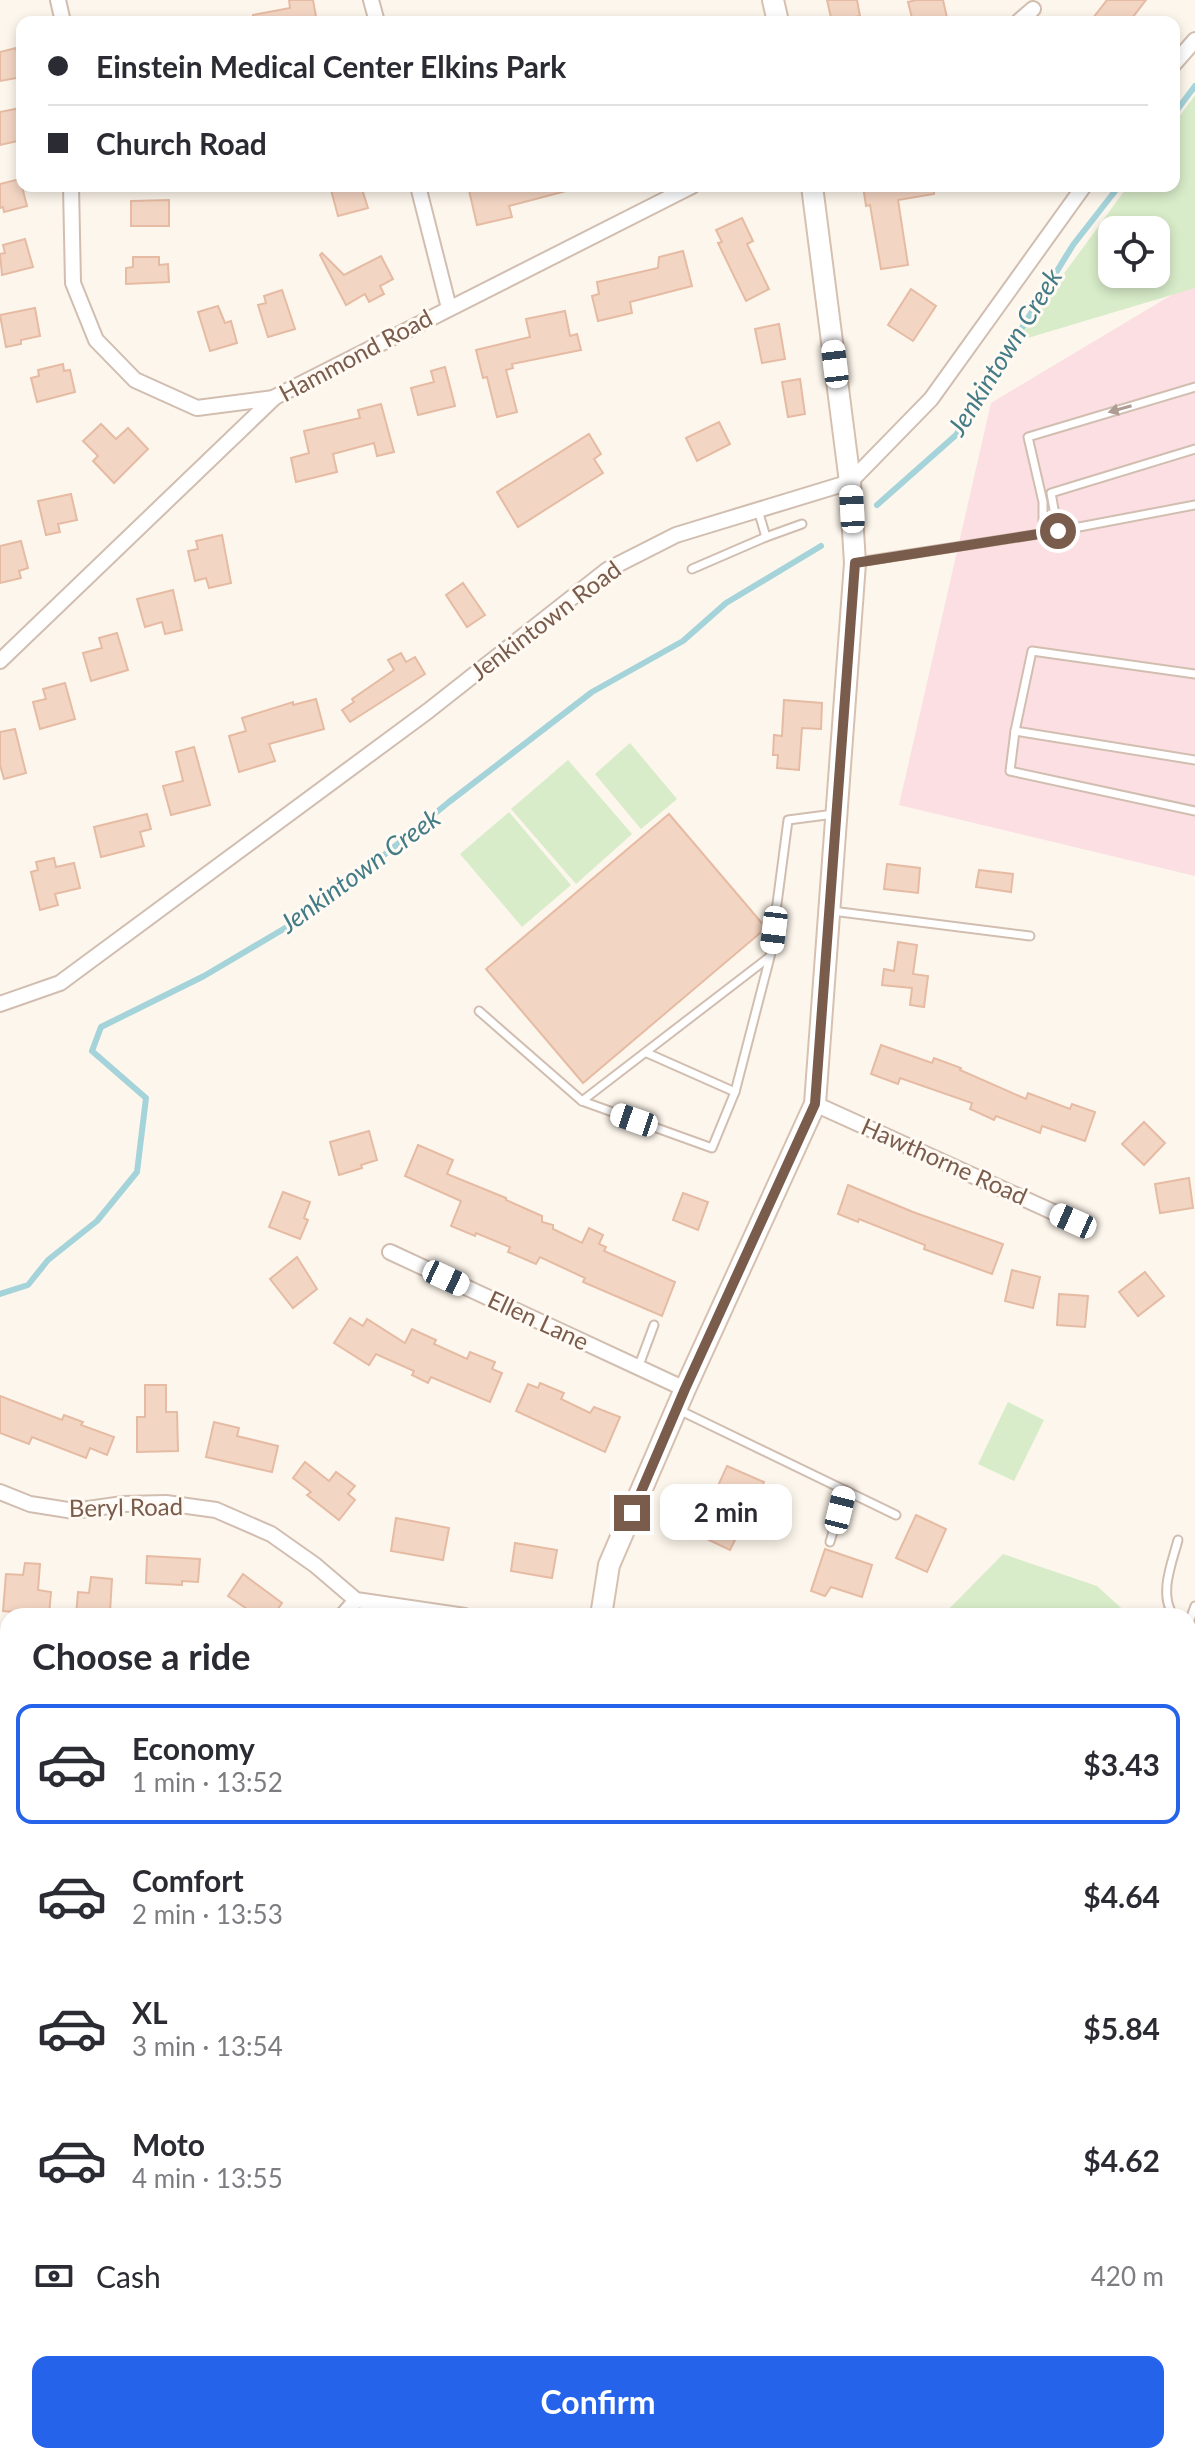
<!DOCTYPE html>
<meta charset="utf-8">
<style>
body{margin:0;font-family:Lato,sans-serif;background:#f2f2f3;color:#2b2b33;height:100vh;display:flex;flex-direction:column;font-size:30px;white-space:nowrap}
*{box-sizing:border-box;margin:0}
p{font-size:26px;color:#7c7c81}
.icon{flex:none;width:44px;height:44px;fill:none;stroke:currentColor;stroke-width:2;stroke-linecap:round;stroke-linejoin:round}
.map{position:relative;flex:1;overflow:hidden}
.drawer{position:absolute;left:0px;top:1608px;width:1196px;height:856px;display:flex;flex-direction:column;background:#fff;border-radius:24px 24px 0 0;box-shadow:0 4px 12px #0003}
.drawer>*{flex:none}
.guide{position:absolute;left:16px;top:16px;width:1164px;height:176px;border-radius:16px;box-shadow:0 4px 12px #0003;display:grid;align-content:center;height:176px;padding:0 32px;background:#fff}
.buttons{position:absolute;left:1098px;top:216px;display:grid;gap:16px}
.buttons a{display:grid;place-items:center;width:72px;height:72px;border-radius:16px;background:#fff;box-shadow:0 4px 12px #0003;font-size:40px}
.end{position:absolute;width:36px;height:36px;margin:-18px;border:10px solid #7a5c4d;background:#fff;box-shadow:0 0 0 4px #fff}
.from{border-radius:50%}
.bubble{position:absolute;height:56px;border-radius:16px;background:#fff;box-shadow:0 4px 12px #0003;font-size:26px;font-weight:700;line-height:56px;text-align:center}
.car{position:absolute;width:24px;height:48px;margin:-24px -12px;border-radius:10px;box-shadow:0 0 6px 2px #0007;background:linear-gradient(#fff 24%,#345 0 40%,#fff 0 76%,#345 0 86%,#fff 0)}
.guide b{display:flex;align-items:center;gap:28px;height:76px;font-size:30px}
.guide b+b{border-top:2px solid #e1e1e2}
.guide i{width:20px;height:20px;background:#2b2b33}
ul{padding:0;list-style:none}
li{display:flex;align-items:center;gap:24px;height:120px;margin:0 16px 12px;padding:0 16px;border:4px solid transparent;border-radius:16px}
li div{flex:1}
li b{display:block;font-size:30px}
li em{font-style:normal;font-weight:700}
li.active{border-color:#2563eb}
li>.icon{width:72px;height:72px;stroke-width:1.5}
h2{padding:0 32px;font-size:36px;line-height:96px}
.pay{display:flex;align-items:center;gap:20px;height:88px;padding:0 32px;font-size:30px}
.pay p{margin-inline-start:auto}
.button{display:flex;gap:16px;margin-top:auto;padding:16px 32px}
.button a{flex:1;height:92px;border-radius:16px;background:#2563eb;color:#fff;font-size:32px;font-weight:700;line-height:92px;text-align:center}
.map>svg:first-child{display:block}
.medical{fill:#fbdfe3}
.green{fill:#d8ecc9;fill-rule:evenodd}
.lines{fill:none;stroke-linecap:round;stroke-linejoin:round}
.stream{stroke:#a5d3da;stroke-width:6}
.building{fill:#f3d5c3;stroke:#e6bba3;stroke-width:2}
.lane-casing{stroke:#d1beb0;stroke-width:11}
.street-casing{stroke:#d1beb0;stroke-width:18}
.secondary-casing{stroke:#d6c0b0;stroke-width:24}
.lane{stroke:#fff;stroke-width:7}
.street{stroke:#fff;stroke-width:14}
.secondary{stroke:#fff;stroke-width:20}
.oneway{fill:#af9d94}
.route{stroke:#7a5c4d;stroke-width:10}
.labels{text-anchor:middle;stroke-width:6;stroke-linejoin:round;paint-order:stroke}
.street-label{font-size:24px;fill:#7a5c4d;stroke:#fffaf3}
.water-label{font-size:26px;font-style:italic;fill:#437c86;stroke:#fffaf3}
</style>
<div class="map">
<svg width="1195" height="2464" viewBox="0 0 1195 2464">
<rect width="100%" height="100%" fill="#fdf6ec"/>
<path class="medical" d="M 1195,281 L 1195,876 L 899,805 L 991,403 Z"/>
<g class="green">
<path d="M 1195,95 L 1195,288 L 1014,342 L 1128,186 L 1174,186 L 1174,124 ZM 1112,230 L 1156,230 L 1156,274 L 1112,274 Z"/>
<path d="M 630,743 L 677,799 L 641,829 L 595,774 Z"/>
<path d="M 568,760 L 632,834 L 576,884 L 511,809 Z"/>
<path d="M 509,812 L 571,885 L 522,927 L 460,854 Z"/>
<path d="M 1008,1402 L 1044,1420 L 1014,1481 L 978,1464 Z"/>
<path d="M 1003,1554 L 1097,1586 L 1130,1616 L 942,1616 Z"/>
<path d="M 1188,1669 L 1195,1676 L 1195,2068 L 1188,2072 Z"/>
<path d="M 0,2052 L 8,2056 L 8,2456 L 203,2456 L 202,2464 L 0,2464 Z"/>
</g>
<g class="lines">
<g class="stream">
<path d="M 1174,114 L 1195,86"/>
<path d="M 877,505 L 956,435 L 1073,245 L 1119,186"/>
<path d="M 0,1294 L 28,1285 L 48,1260 L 97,1221 L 137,1172 L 146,1098 L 92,1051 L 101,1027 L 204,976 L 319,908 L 449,802 L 592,692 L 683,641 L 726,603 L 821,546"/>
</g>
</g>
<g class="building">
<path d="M 289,0 L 313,0 L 317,22 L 254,22 L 253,15 L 290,8 Z"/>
<path d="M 827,0 L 857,0 L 860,16 L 832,22 Z"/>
<path d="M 916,0 L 943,0 L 948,22 L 913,22 L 908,2 Z"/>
<path d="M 1107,0 L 1146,0 L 1129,22 L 1090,22 Z"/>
<path d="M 16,48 L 22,77 L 0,81 L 0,52 Z"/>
<path d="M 20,108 L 22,140 L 0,145 L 0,112 Z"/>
<path d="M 20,179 L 27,206 L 4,212 L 3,207 L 0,208 L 0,184 Z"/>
<path d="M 330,186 L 361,186 L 368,208 L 338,216 Z"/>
<path d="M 468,186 L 565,186 L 566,191 L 509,206 L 512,217 L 477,225 Z"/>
<path d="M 863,186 L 934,186 L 934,194 L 898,200 L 908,265 L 881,269 L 870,205 L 866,206 Z"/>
<path d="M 169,200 L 169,226 L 131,226 L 131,201 Z"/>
<path d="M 742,218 L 753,241 L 747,244 L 769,289 L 746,301 L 718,243 L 722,242 L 716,230 Z"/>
<path d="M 25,239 L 33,267 L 2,275 L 0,254 L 5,253 L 3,245 Z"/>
<path d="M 683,251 L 692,286 L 630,302 L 632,313 L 598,321 L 592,296 L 599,294 L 597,282 L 658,268 L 659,257 Z"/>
<path d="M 322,253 L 344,275 L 381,256 L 393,279 L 380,286 L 384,294 L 369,302 L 365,294 L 346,305 L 320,255 Z"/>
<path d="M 133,257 L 159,257 L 159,265 L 168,264 L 169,282 L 126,284 L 126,268 L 133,267 Z"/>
<path d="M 911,289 L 936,306 L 913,341 L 888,325 Z"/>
<path d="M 282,290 L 295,329 L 268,337 L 258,305 L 266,303 L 264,296 Z"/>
<path d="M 218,306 L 225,323 L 231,321 L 237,343 L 210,351 L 198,312 Z"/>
<path d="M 35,308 L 40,336 L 21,340 L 21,344 L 6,347 L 0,315 Z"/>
<path d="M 565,311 L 570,336 L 577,334 L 581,350 L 512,364 L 513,368 L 506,370 L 517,412 L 497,417 L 487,377 L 483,378 L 476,350 L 530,337 L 526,319 Z"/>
<path d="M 779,324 L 785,359 L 762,363 L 755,329 Z"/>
<path d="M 63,364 L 64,371 L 70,370 L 75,392 L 37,402 L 31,378 L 39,376 L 38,370 Z"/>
<path d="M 445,367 L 455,406 L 418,415 L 411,388 L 434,382 L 431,371 Z"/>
<path d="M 800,379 L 805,414 L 788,417 L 782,382 Z"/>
<path d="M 381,404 L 394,452 L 377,456 L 374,443 L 333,454 L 337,472 L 296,482 L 291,458 L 309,453 L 304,431 L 360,418 L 358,410 Z"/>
<path d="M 719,422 L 730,444 L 697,461 L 686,438 Z"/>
<path d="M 101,424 L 116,439 L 128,428 L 148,449 L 114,483 L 93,461 L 98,456 L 83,441 Z"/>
<path d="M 589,434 L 601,454 L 594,459 L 603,473 L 518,527 L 497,492 Z"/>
<path d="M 71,494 L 77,520 L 58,524 L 60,532 L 46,535 L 38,501 Z"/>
<path d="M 222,535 L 231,583 L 209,588 L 206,578 L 195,581 L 188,551 L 198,549 L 196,541 Z"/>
<path d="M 21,541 L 28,568 L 19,571 L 21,578 L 0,583 L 0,546 Z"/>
<path d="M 463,583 L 485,615 L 467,627 L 446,595 Z"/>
<path d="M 173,590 L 182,630 L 165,634 L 162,622 L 145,627 L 137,599 Z"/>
<path d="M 117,633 L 128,670 L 91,681 L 83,653 L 102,648 L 99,638 Z"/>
<path d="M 401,653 L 406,662 L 415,657 L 425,674 L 350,722 L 342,710 L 354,702 L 352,699 L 394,670 L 388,660 Z"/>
<path d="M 65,683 L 75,719 L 40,729 L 33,702 L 46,699 L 43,689 Z"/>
<path d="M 316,699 L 324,729 L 269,744 L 275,761 L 239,772 L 229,736 L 246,731 L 242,718 L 293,702 L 293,705 Z"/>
<path d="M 784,700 L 822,703 L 821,729 L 802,728 L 799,770 L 777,768 L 778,755 L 773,755 L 774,735 L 782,736 Z"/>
<path d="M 15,729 L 26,773 L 4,779 L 0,765 L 0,732 Z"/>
<path d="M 194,747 L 210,805 L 171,815 L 163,786 L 183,781 L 176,752 Z"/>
<path d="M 147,814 L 151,829 L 140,832 L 144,846 L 101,857 L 94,827 Z"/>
<path d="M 669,814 L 766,928 L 583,1083 L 486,969 Z"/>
<path d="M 54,858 L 56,867 L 74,863 L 80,888 L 55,894 L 58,905 L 40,910 L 31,872 L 38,870 L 36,862 Z"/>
<path d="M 887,864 L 920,868 L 918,893 L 884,889 Z"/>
<path d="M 979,870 L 1013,874 L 1011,892 L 976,887 Z"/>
<path d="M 898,942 L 917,945 L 913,974 L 928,976 L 924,1007 L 910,1005 L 912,988 L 882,985 L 884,969 L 894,971 Z"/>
<path d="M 881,1045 L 932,1063 L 934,1058 L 961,1068 L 960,1070 L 1026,1099 L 1028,1093 L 1070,1109 L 1072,1104 L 1095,1112 L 1085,1141 L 1042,1126 L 1040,1133 L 996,1116 L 994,1120 L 970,1109 L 972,1103 L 900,1078 L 898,1084 L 871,1074 Z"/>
<path d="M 1144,1122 L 1165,1143 L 1144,1165 L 1122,1144 Z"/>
<path d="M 369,1131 L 377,1160 L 361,1165 L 362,1168 L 339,1175 L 330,1142 Z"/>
<path d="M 418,1145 L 453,1160 L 447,1174 L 506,1198 L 506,1200 L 542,1216 L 542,1222 L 553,1225 L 553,1229 L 582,1243 L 589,1228 L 603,1235 L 599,1244 L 606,1247 L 604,1251 L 675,1282 L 662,1316 L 583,1282 L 585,1278 L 540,1257 L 536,1264 L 508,1252 L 510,1247 L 476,1233 L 475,1236 L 451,1226 L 461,1201 L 405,1176 Z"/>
<path d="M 1189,1178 L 1193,1208 L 1160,1213 L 1155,1184 Z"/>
<path d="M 848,1185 L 913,1212 L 1003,1244 L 992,1274 L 924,1249 L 925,1245 L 859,1219 L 858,1222 L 838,1214 Z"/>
<path d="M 283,1192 L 310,1202 L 304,1218 L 308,1220 L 300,1239 L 269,1227 Z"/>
<path d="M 683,1193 L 708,1202 L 698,1230 L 673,1220 Z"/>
<path d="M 297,1257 L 317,1289 L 293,1308 L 270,1279 Z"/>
<path d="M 1012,1270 L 1040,1277 L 1033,1308 L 1005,1301 Z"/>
<path d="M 1145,1272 L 1164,1296 L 1138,1316 L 1119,1292 Z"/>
<path d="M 1059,1294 L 1088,1296 L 1085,1327 L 1057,1325 Z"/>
<path d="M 350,1318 L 363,1326 L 367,1319 L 405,1343 L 412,1329 L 436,1340 L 434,1344 L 467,1359 L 470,1352 L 495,1362 L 492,1369 L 502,1373 L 490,1402 L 431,1377 L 428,1383 L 412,1375 L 414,1371 L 376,1354 L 369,1365 L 334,1343 Z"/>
<path d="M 540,1383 L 564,1393 L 561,1399 L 590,1413 L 594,1407 L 620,1417 L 605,1452 L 516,1411 L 528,1384 L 538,1388 Z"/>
<path d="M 145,1385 L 166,1385 L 166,1412 L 177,1412 L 178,1451 L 137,1452 L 137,1417 L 145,1417 Z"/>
<path d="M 0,1396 L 62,1420 L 64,1415 L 83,1422 L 81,1425 L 114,1437 L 107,1455 L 90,1448 L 86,1458 L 32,1437 L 29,1444 L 0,1433 Z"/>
<path d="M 214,1422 L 239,1428 L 237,1436 L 278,1446 L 272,1472 L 206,1457 Z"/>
<path d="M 305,1462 L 329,1481 L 336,1472 L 355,1486 L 348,1494 L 355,1500 L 339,1520 L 307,1495 L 311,1492 L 293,1478 Z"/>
<path d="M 727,1466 L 764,1482 L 730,1550 L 696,1534 Z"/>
<path d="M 916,1515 L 946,1529 L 927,1572 L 896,1558 Z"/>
<path d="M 396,1518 L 449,1528 L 443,1560 L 391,1551 Z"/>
<path d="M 515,1543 L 557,1550 L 552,1578 L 511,1571 Z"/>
<path d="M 825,1549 L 872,1565 L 862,1597 L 831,1587 L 825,1596 L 811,1591 Z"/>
<path d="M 147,1556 L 200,1559 L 198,1582 L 182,1581 L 182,1585 L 146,1583 Z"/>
<path d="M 25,1563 L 40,1564 L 38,1590 L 51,1592 L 49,1615 L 3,1611 L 6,1574 L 23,1575 Z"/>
<path d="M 243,1574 L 282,1603 L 273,1616 L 242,1616 L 247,1609 L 228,1596 Z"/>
<path d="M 91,1577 L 112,1579 L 110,1612 L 106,1616 L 76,1616 L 78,1592 L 89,1593 Z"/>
</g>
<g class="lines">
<g class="lane-casing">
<g id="lane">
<path d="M 1058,531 L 1051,493 L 1195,449"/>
<path d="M 1043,532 L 1043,502 L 1028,437 L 1195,387"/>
<path d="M 766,537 L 802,524"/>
<path d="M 858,562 L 1058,531 L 1195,505"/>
<path d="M 692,569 L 766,537 L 758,510"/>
<path d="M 1195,674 L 1032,651 L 1015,731 L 1195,760"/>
<path d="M 1015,731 L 1010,771 L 1195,811"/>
<path d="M 832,911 L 1030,936"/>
<path d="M 479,1011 L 582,1101 L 712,1148 L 735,1092 L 770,957 L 788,820 L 834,814"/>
<path d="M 647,1053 L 735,1092"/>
<path d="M 582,1101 L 768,958"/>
<path d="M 638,1368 L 654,1325"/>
<path d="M 679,1410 L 896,1515"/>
<path d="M 830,1542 L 845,1490"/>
<path d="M 1174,1616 C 1158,1595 1172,1563 1178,1540"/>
<path d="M 1188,1625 L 1195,1606"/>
<path d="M 1188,1634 L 1195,1639"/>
<path d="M 1195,2429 L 1191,2437 L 1195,2441"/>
</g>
</g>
<g class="street-casing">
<g id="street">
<path d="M 58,0 L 63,22"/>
<path d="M 371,0 L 377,22"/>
<path d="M 1018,22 L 1033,9"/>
<path d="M 1174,64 L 1195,40"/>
<path d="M 71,186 L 73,283 L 96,340 L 135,380 L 197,408 L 274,398"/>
<path d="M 418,186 L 449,308"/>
<path d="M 0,661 L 275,397 L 692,186"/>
<path d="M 0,1004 L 60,983 L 428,711 L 607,570 L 676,535 L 850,482 L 931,399 L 1084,186"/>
<path d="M 815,1104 L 1073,1221"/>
<path d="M 390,1252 L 685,1389"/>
<path d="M 0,1492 L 30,1504 L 74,1511 L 123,1504 L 166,1503 L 216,1510 L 271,1534 L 315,1565 L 356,1600 L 465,1616"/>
<path d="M 342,1616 L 356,1600"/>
<path d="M 0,1753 L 8,1764"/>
<path d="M 853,2456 L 854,2464"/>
<path d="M 583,2464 L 586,2456"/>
</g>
</g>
<g class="secondary-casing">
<g id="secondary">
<path d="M 773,0 L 778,22"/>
<path d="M 601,1616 L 609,1565 L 685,1389 L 815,1104 L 855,563 L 850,482 L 812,186"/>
<path d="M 0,2223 C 9,2283 9,2346 0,2406"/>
<path d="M 1188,2248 L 1195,2255"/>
</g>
</g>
<use href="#lane" class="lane"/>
<use href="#street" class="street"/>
<use href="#secondary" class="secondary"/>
</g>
<defs><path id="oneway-solid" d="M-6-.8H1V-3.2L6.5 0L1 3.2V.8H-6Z" transform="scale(2)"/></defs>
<use class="oneway" href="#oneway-solid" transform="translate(1120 409) rotate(164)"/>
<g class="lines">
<path class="route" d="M 632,1513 L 685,1389 L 815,1104 L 855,563 L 1058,531"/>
</g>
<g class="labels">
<g class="street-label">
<text transform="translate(356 356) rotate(-28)" y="8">Hammond Road</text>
<text transform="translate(546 621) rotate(-37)" y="8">Jenkintown Road</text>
<text transform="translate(944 1162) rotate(24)" y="8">Hawthorne Road</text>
<text transform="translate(538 1321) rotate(25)" y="8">Ellen Lane</text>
<text transform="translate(126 1508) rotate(-1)" y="8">Beryl Road</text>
</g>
<g class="water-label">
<text transform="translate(1005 352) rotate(-58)" y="9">Jenkintown Creek</text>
<text transform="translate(360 871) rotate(-36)" y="9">Jenkintown Creek</text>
</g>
</g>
</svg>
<div class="buttons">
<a><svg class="icon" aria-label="locate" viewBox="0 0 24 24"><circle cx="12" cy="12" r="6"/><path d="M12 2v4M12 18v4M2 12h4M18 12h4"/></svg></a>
</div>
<i class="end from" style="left:1058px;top:531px"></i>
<i class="end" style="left:632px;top:1513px"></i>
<div class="bubble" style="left:660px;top:1484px;width:132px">2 min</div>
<i class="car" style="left:835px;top:364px;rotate:353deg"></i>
<i class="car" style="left:852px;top:509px;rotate:357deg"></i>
<i class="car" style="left:774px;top:930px;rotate:187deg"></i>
<i class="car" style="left:634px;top:1120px;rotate:289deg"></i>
<i class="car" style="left:1073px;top:1221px;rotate:294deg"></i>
<i class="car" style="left:446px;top:1278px;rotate:115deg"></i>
<i class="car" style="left:840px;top:1510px;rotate:14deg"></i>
<div class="guide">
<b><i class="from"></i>Einstein Medical Center Elkins Park</b>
<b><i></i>Church Road</b>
</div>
<section class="drawer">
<h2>Choose a ride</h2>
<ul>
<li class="active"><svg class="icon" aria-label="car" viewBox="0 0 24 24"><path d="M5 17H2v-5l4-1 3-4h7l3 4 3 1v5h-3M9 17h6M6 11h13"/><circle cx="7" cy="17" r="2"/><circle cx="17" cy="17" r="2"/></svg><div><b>Economy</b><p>1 min · 13:52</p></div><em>$3.43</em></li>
<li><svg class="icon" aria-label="car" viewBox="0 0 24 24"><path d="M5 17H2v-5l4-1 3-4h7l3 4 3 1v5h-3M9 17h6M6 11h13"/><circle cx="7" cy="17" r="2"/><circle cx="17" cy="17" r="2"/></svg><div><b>Comfort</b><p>2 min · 13:53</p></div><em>$4.64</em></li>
<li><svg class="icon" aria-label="car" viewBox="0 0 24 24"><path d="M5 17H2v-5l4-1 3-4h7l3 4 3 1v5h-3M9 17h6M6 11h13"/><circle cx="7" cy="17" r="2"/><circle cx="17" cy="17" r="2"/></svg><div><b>XL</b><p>3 min · 13:54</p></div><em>$5.84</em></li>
<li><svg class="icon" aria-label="car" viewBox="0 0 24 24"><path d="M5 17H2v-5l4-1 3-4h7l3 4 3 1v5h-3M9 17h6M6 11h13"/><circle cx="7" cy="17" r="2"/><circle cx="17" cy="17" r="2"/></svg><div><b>Moto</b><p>4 min · 13:55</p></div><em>$4.62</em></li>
</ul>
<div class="pay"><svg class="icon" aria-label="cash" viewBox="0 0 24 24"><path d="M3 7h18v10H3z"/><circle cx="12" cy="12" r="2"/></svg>Cash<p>420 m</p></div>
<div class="button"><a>Confirm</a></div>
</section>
</div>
